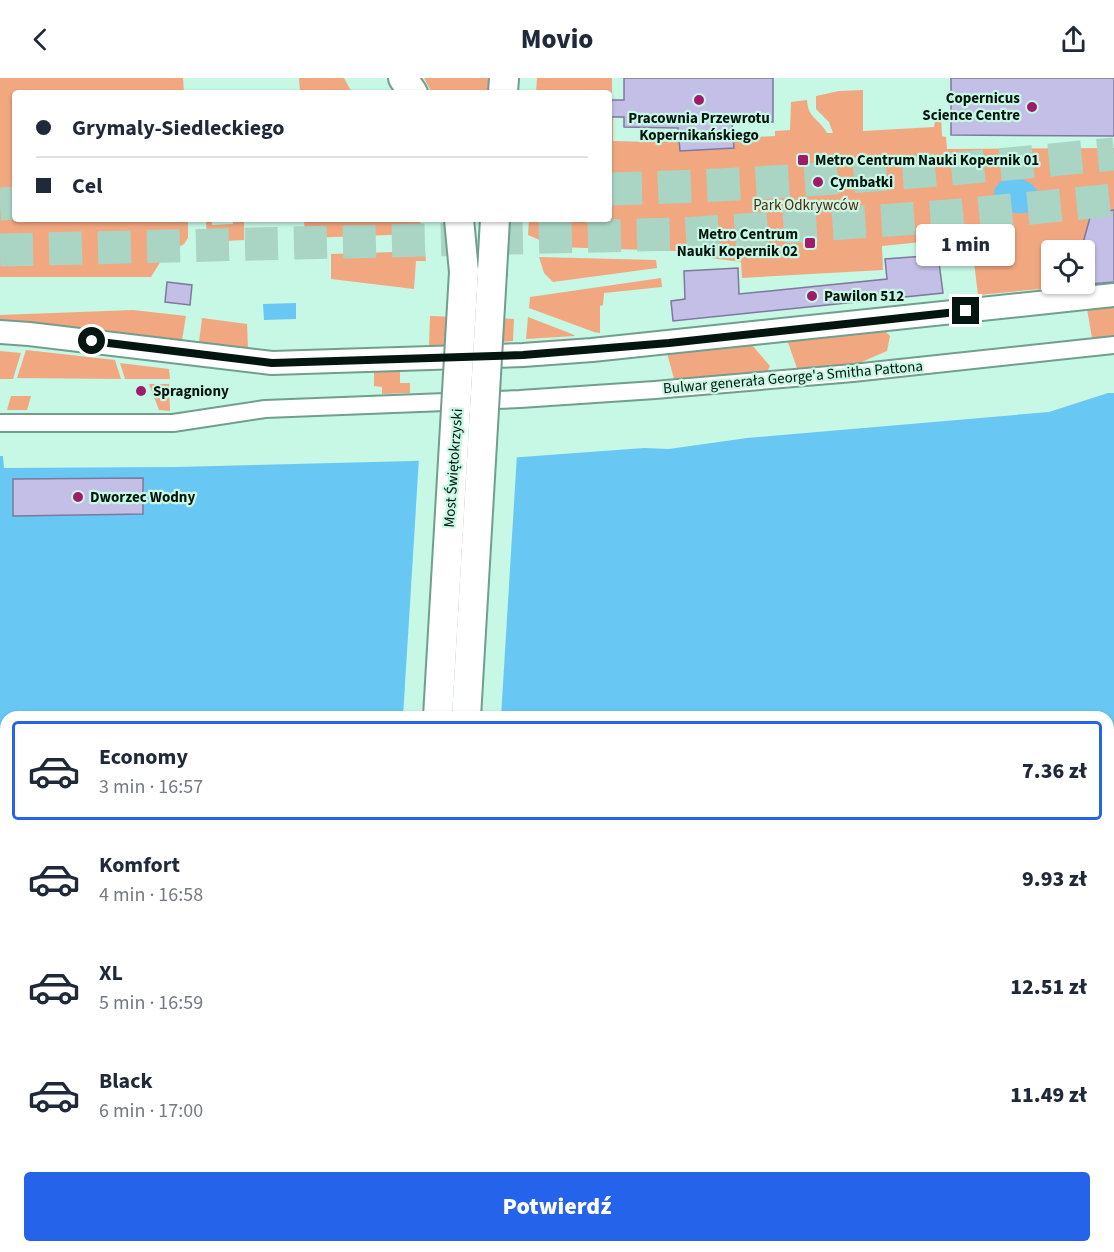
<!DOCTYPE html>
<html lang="pl">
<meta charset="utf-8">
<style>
body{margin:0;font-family:"Source Sans 3",sans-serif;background:#f2f2f3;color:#1f2937;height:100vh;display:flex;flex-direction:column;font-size:22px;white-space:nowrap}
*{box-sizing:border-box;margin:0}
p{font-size:20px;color:#747a83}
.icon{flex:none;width:33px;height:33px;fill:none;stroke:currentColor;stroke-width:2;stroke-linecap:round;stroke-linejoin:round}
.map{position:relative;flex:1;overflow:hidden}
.side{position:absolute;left:0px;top:633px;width:1114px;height:542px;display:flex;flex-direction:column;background:#fff;border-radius:18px 18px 0 0;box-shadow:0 2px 4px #0004}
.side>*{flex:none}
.banner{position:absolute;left:12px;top:12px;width:600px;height:132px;border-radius:6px;box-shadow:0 2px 4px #0004;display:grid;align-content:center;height:132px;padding:0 24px;background:#fff}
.fabs{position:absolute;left:1041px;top:162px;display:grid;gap:12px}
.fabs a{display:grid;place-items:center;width:54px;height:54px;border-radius:6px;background:#fff;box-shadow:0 2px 4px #0004;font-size:30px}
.end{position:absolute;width:27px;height:27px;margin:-14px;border:8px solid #051611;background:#fff;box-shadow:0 0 0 3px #fff}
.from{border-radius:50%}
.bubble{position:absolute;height:42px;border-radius:6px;background:#fff;box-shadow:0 2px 4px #0004;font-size:20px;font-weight:800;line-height:42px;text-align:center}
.banner b{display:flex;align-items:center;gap:21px;height:57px;font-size:22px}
.banner b+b{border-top:2px solid #e0e1e3}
.banner i{width:15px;height:15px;background:#1f2937}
ul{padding:10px 0 0;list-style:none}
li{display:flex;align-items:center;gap:18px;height:99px;margin:0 12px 9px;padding:0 12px;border:3px solid transparent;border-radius:6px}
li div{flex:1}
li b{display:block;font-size:22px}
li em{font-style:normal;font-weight:800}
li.selected{border-color:#2563eb}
li>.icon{width:54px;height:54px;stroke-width:1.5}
.primary-button{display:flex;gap:12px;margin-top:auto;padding:12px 24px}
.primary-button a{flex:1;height:69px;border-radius:6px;background:#2563eb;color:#fff;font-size:24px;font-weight:800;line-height:69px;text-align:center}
header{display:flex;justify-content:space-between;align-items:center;height:78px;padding:0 24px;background:#fff;font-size:27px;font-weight:800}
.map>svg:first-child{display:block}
.green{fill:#f1a880}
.water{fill:#68c7f3}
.pier{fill:#c7f7e5}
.building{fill:#c3bfe6;stroke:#7d799d;stroke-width:1.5}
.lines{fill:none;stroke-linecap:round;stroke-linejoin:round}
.primary-tunnel{stroke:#aad5c5;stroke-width:33;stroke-dasharray:33 16;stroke-linecap:butt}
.pedestrian-casing{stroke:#729e8e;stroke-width:20}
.minor-casing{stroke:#729e8e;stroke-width:26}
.tertiary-casing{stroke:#729e8e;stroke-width:32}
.pedestrian{stroke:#fff;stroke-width:16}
.minor{stroke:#fff;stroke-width:22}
.tertiary{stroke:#fff;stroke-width:28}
.tertiary-bridge-casing{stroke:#729e8e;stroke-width:32;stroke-linecap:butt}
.tertiary-bridge{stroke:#fff;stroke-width:28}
.route{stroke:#051611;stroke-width:8}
.poi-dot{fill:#a01c6b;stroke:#c7f7e5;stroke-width:2}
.labels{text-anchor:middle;stroke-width:4.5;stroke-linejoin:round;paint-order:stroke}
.poi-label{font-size:15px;font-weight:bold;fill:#051611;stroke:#c7f7e5;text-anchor:start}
.park-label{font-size:15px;fill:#562604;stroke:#c7f7e5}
.street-label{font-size:15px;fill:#051611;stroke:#c7f7e5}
</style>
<header><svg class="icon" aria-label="back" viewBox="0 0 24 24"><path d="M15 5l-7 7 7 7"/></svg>Movio<svg class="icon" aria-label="share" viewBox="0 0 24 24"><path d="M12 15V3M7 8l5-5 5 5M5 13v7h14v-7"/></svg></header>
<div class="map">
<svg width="1114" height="1174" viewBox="0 0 1114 1174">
<rect width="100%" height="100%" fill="#c7f7e5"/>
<g class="green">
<path d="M 0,0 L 183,0 L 184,15 L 15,15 L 15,141 L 188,141 L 188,160 L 184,166 L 164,178 L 151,199 L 0,199 Z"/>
<path d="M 299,0 L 344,0 L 352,15 L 300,15 Z"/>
<path d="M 424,0 L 491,0 L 490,15 L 432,15 Z"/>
<path d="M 537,0 L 612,0 L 612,15 L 536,15 Z"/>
<path d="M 863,12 L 863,53 L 934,49 L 935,43 L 941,39 L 942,58 L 946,59 L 947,71 L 1114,70 L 1114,137 L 1090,142 L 1081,172 L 1052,172 L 1052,206 L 1072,206 L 1072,208 L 978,217 L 971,159 L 882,168 L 883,192 L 742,200 L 741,184 L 703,179 L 703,174 L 556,169 L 528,157 L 529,141 L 609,141 L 609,40 L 613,40 L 613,63 L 652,64 L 775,58 L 775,53 L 790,52 L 791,24 L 807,22 C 808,41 819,40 827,55 L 833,55 L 829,44 L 816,31 L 816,18 L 839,13 Z"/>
<path d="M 304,141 L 420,141 L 422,153 L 417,156 L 305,160 Z"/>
<path d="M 233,143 L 244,143 L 244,162 L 207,164 L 206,144 L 212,144 L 212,147 L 233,146 Z"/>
<path d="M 425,173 L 426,183 L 416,183 L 414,211 L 331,201 L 331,176 Z"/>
<path d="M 539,179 L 656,182 L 657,190 L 553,204 L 544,195 Z"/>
<path d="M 661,200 L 662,209 L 604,215 L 603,227 L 600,228 L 600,255 L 594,254 L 529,230 L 530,219 Z"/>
<path d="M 1114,228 L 1114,257 L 1092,260 L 1087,231 Z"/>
<path d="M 133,232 L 186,238 L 182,262 L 71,249 L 0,244 L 0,237 Z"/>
<path d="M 430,238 L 514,241 L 513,263 L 429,269 Z"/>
<path d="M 528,239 L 572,256 L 575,258 L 526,261 Z"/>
<path d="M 202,240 L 247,246 L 248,270 L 199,264 Z"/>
<path d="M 884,252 L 890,258 L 887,273 L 857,286 L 797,290 L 787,262 Z"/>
<path d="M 752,267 L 770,288 L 767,294 L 674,301 L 667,275 Z"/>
<path d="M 26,272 L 115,282 L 121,301 L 17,300 Z"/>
<path d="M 0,273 L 21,275 L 13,301 L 0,301 Z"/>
<path d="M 120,285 L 169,291 L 170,301 L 125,301 Z"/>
<path d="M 400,293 L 400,305 L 410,305 L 410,315 L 382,316 L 382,309 L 374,308 L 374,294 Z"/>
<path d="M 149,306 L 169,306 L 170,333 L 159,332 Z"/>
<path d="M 11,318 L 31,318 L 27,332 L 7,332 Z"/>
<path d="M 1109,1072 L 1114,1072 L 1114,1174 L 817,1174 L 819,1172 L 837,1168 L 1108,1168 Z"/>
<path d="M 210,1169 L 281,1169 L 277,1174 L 208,1174 Z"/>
</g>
<g class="water">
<path d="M 1012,99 C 1028,102 1039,107 1040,124 C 1021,156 966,112 1012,99 Z"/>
<path d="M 296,225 L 296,241 L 264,242 L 263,226 Z"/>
<path d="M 1108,315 L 1114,315 L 1114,1072 L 1109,1072 L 1108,639 L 6,639 L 6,1168 L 210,1169 L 208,1174 L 0,1174 L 0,378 L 3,378 L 4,390 L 176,389 L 493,381 L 644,370 L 669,371 L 747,360 L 1049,334 Z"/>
</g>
<path class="pier" d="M 517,376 L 501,639 L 403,639 L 419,380 Z"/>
<g class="building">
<path d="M 624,0 L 773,0 L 773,44 L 732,44 L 734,70 L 680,73 L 678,50 L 624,49 L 624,39 L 609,39 L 609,22 L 624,22 Z"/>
<path d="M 951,0 L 1114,0 L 1114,58 L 951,57 Z"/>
<path d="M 1114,132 L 1114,204 L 1090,206 L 1090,202 L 1084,203 L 1084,172 L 1081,172 L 1091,136 Z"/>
<path d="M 938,177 L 943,215 L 673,243 L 671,223 L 685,221 L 684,193 L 738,190 L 739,216 L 887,201 L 885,181 Z"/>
<path d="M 167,204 L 192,207 L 190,227 L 165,224 Z"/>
<path d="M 143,400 L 143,436 L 13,438 L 13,401 Z"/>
</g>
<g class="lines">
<g class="primary-tunnel">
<path d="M 609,111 C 778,107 946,92 1114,76"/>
<path d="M 0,126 L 15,125"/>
<path d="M 0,172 L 681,156 L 950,138 L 1114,122"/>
</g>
<g class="pedestrian-casing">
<path id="pedestrian" d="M 0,345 L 173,345 L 265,331 L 520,321 L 655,312 L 853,295 L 1114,267"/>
</g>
<g class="minor-casing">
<path id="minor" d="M 0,254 L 29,256 L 272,285 L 523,277 L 592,272 L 1114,217"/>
</g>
<g class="tertiary-casing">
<g id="tertiary">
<path d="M 403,0 L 413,15"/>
<path d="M 503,15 L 504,0"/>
<path d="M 459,141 L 464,194"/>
<path d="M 492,194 L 495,141"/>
<path d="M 405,1174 L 405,1168"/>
<path d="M 434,1174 L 435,1168"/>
</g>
</g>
<use href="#pedestrian" class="pedestrian"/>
<use href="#minor" class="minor"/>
<use href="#tertiary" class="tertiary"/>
<g class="tertiary-bridge-casing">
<g id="tertiary-bridge">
<path d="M 438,639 L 464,194"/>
<path d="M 466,639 L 492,194"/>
</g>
</g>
<use href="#tertiary-bridge" class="tertiary-bridge"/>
</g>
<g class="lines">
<path class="route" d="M 92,263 L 272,285 L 523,277 L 669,265 L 966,233"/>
</g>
<g class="poi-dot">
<circle cx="699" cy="22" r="6"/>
<circle cx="1032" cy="29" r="6"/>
<rect x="797" y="76" width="12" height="12" rx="3"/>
<circle cx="818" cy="104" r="6"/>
<rect x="804" y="159" width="12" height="12" rx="3"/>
<circle cx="812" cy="218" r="6"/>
<circle cx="141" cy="313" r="6"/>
<circle cx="78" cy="419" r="6"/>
</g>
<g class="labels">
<g class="poi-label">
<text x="1020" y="25" text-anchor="end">Copernicus<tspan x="1020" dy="17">Science Centre</tspan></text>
<text x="699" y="45" text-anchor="middle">Pracownia Przewrotu<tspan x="699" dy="17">Kopernikańskiego</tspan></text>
<text x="815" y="87">Metro Centrum Nauki Kopernik 01</text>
<text x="830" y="109">Cymbałki</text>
<text x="798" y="161" text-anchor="end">Metro Centrum<tspan x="798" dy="17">Nauki Kopernik 02</tspan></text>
<text x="824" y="223">Pawilon 512</text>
<text x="153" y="318">Spragniony</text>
<text x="90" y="424">Dworzec Wodny</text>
</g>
<g class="park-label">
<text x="806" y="132">Park Odkrywców</text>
</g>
<g class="street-label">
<text transform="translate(793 299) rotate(-5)" y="5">Bulwar generała George'a Smitha Pattona</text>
<text transform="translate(453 390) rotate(-86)" y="5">Most Świętokrzyski</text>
</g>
</g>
</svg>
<div class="fabs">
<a><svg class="icon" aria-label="locate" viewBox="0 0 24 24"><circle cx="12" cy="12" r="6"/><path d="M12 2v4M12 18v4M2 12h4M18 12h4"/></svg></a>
</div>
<i class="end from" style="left:92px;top:263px"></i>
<i class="end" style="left:966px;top:233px"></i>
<div class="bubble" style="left:916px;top:146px;width:99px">1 min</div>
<div class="banner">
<b><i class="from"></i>Grymaly-Siedleckiego</b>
<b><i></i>Cel</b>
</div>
<section class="side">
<ul>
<li class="selected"><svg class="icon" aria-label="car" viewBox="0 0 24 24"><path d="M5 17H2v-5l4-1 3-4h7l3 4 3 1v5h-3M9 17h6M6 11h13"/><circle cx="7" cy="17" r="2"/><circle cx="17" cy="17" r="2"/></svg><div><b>Economy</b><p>3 min · 16:57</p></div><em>7.36 zł</em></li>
<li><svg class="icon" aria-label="car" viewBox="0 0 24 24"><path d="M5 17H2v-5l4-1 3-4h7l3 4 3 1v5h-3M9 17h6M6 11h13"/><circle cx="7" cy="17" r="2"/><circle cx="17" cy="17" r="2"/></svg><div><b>Komfort</b><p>4 min · 16:58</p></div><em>9.93 zł</em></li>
<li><svg class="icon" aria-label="car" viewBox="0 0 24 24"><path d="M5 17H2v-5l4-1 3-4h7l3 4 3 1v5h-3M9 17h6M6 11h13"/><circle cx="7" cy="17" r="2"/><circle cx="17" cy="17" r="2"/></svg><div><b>XL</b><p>5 min · 16:59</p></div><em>12.51 zł</em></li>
<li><svg class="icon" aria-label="car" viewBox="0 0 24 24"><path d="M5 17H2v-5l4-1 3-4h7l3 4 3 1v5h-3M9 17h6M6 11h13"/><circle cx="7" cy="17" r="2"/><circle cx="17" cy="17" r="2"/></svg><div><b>Black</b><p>6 min · 17:00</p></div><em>11.49 zł</em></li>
</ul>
<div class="primary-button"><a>Potwierdź</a></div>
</section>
</div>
